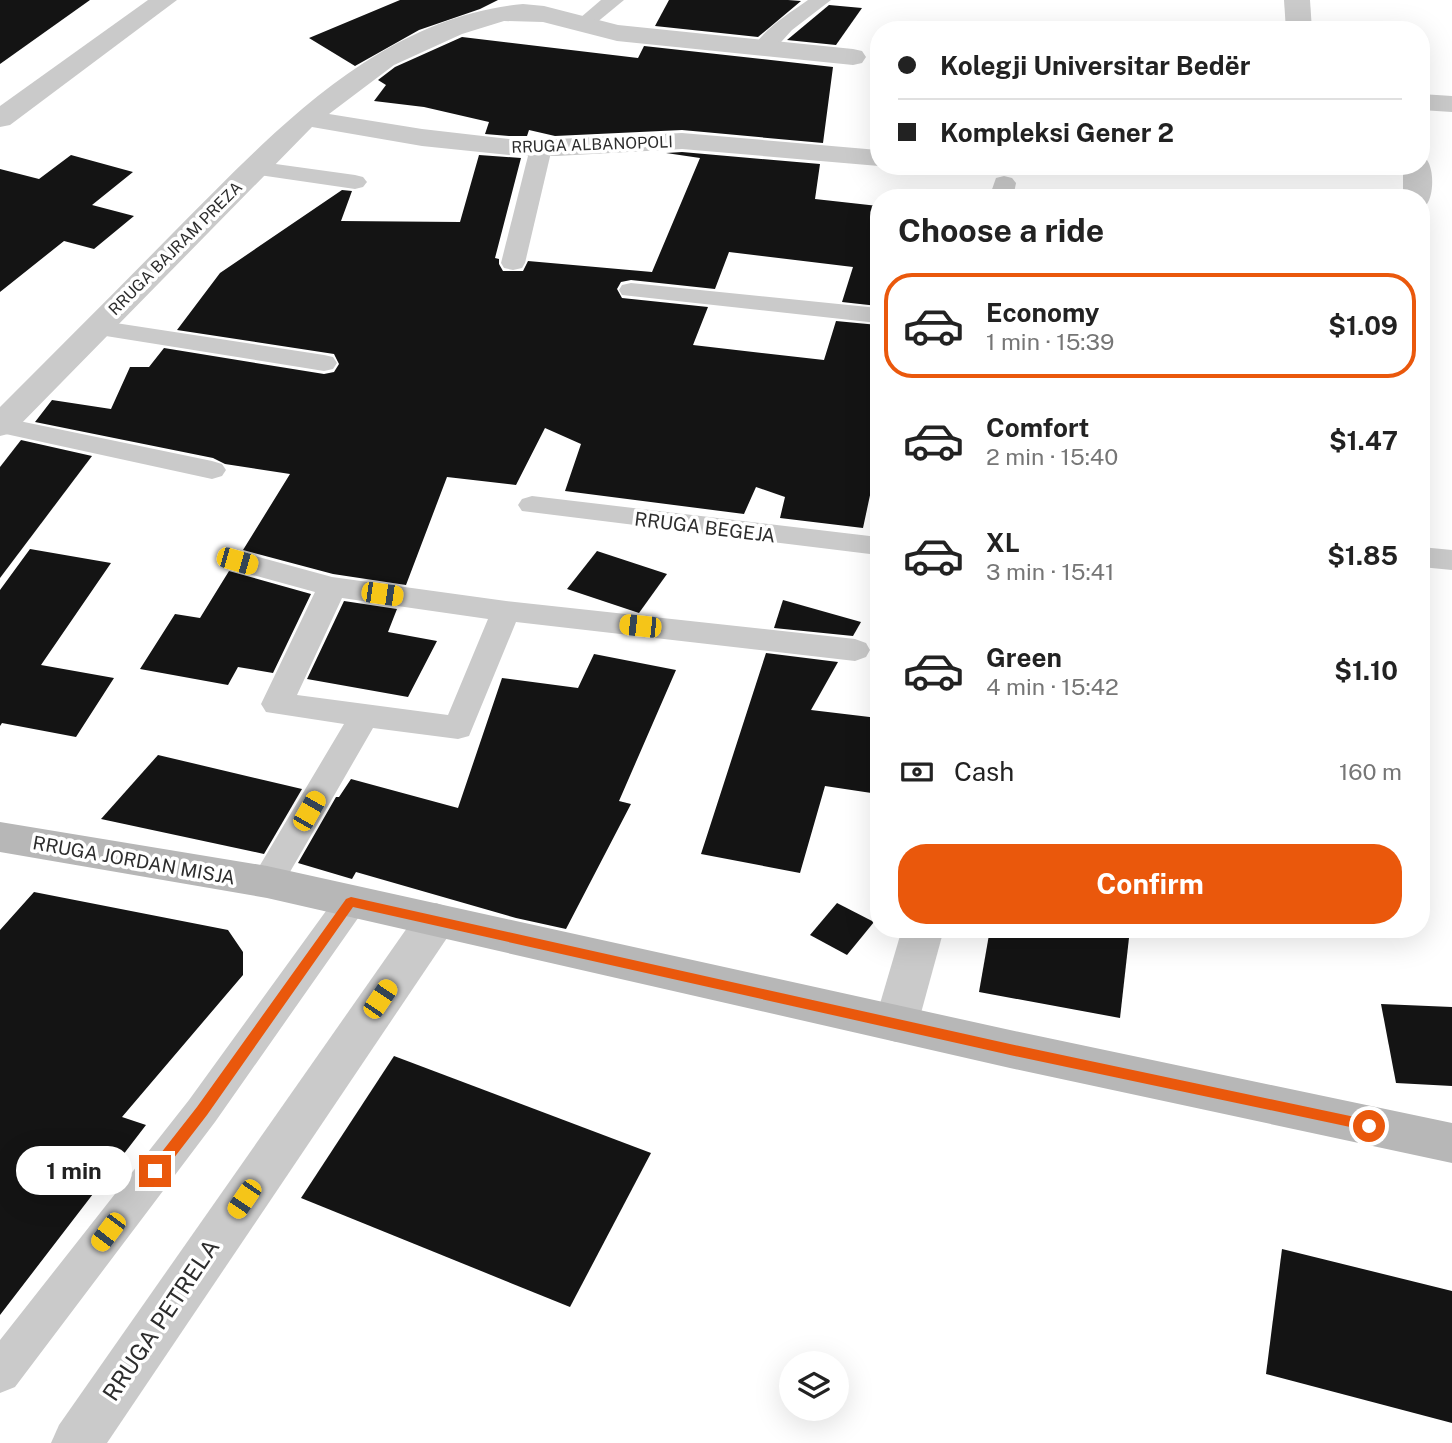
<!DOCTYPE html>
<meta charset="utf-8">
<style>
body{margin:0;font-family:"Public Sans",sans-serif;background:#f2f2f2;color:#222;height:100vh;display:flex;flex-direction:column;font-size:26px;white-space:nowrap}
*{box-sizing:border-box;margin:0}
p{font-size:23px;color:#767676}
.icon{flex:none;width:38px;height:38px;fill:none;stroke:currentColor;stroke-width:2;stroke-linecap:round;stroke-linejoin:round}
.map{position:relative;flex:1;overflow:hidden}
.sheet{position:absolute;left:870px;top:189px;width:560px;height:749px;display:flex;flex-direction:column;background:#fff;border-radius:28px;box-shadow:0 7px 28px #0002}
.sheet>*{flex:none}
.top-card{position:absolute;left:870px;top:21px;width:560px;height:154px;border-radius:28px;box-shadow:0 7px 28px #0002;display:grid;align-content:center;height:154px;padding:0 28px;background:#fff}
.controls{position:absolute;left:779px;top:1351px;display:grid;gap:14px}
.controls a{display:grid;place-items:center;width:70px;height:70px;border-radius:50%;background:#fff;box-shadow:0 7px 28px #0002;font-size:35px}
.end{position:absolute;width:32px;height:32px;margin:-16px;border:9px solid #ea580c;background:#fff;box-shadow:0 0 0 4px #fff}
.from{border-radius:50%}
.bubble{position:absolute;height:49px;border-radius:24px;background:#fff;box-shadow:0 7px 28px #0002;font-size:23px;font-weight:700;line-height:49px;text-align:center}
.car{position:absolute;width:21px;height:42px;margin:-21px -10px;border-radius:9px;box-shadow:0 0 5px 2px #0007;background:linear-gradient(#f5c518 24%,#345 0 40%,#f5c518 0 76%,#345 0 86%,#f5c518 0)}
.top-card b{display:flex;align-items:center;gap:24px;height:66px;font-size:26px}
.top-card b+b{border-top:2px solid #e0e0e0}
.top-card i{width:18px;height:18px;background:#222}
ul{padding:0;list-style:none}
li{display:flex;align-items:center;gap:21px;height:105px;margin:0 14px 10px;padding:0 14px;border:4px solid transparent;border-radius:28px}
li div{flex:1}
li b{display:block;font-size:26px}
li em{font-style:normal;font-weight:700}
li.selected{border-color:#ea580c}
li>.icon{width:63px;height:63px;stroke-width:1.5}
h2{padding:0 28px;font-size:32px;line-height:84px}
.pay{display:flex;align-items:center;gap:18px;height:77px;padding:0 28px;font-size:26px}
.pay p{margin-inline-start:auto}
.primary-button{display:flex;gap:14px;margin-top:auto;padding:14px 28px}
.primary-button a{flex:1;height:80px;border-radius:28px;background:#ea580c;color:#fff;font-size:28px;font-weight:700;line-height:80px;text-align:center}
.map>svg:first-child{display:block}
.building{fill:#141414}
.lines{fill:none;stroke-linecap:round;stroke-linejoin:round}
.lane{fill:#cacaca;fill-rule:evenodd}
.street{fill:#cacaca;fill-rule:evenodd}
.secondary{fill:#b7b7b7;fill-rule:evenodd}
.route{fill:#ea580c}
.labels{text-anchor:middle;stroke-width:7;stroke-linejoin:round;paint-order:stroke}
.far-street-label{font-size:16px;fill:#2d2d2d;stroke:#fff}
.street-label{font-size:19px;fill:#2d2d2d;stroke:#fff}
.near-street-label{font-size:23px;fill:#2d2d2d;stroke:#fff}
</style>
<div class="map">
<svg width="1452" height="1443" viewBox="0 0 1452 1443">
<rect width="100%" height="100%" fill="#fff"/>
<g class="building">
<path d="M 0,0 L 90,0 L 0,64 Z"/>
<path d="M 400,0 L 498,0 L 480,9 L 419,30 L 355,66 L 309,38 Z"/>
<path d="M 669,0 L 788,0 L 801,1 L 758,37 L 655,26 Z"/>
<path d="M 829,5 L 862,8 L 836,45 L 787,40 Z"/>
<path d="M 462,37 L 638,58 L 644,46 L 833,67 L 823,143 L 682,130 L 555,136 L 529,130 L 527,136 L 509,136 L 485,134 L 489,122 L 424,107 L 374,101 L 386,85 L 378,80 L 395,67 Z"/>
<path d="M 682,152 L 820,164 L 815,199 L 878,206 L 878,306 L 842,302 L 853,267 L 729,252 L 715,289 L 631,280 L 621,282 L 617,289 L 622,298 L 708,307 L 693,345 L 824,360 L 836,321 L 878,325 L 878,458 L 863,528 L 780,518 L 785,497 L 756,487 L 744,514 L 565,491 L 581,444 L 545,428 L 516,485 L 447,477 L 406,585 L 333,574 L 243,550 L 290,474 L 225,464 L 213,458 L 35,422 L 52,400 L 111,409 L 130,367 L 149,367 L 164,348 L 324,374 L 334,372 L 339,364 L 334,354 L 177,330 L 220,273 L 342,190 L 352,191 L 341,221 L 460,222 L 479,155 L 521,158 L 495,258 L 499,259 L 499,264 L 503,271 L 523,271 L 528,261 L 652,272 L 700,158 L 666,153 Z"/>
<path d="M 71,155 L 133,172 L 92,205 L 134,216 L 94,249 L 64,241 L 0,292 L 0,169 L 39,179 Z"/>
<path d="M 21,440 L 92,456 L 0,578 L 0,467 Z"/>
<path d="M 30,549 L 111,563 L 41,665 L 114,678 L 76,737 L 2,723 L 0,726 L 0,590 Z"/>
<path d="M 597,551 L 667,574 L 639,613 L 567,589 Z"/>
<path d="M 229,571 L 311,594 L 273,673 L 238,667 L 228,685 L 140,669 L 175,614 L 200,618 Z"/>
<path d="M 783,600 L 861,622 L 853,636 L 774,628 Z"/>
<path d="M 344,601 L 397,609 L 388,632 L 437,641 L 408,697 L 307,679 Z"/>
<path d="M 766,653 L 838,662 L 811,710 L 878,718 L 878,794 L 825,786 L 800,873 L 701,854 Z"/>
<path d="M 594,654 L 676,670 L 619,801 L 631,804 L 566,929 L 516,918 L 356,872 L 352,879 L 298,863 L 336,797 L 339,797 L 351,779 L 458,808 L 502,678 L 578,688 Z"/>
<path d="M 158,755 L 302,789 L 264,854 L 101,819 Z"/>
<path d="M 34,892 L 228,930 L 243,952 L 243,975 L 122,1117 L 146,1125 L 0,1315 L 0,930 Z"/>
<path d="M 837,903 L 874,922 L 847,955 L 810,935 Z"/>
<path d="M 990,929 L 1130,929 L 1120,1018 L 979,992 Z"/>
<path d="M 1381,1004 L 1452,1007 L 1452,1086 L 1396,1083 Z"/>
<path d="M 394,1056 L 651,1153 L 570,1307 L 301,1198 Z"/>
<path d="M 1282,1249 L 1452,1291 L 1452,1423 L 1266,1374 Z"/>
</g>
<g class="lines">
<g class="lane">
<path d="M 601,0 L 624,0 L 590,28 L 576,28 L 573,24 Z"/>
<path d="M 808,0 L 831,0 L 792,30 L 772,52 L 756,52 L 753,47 C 767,27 788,14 808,0 Z"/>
<path d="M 541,141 L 549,143 L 552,148 L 525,263 L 522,268 L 513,270 L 504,268 L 501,263 L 530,148 L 533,143 Z"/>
<path d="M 254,161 L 355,175 L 363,177 L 367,182 L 363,187 L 355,189 L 246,173 L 242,168 L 246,163 Z"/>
<path d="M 1004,176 L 1012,178 L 1016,183 L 1013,198 L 989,198 L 996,178 Z"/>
<path d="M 631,283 L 878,308 L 878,323 L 622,295 L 619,290 L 622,285 Z"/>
<path d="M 96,320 L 324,355 L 333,357 L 337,363 L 333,369 L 324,371 L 87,333 L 83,328 L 87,323 Z"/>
<path d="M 0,417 L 212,461 L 222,464 L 226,470 L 222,476 L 212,479 L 1,433 Z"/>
<path d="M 532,496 L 878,537 L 878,555 L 522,511 L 518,505 L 522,499 Z"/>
<path d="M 1421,547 L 1452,550 L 1452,570 L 1421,567 Z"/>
<path d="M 237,551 L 332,577 L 506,601 L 855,639 L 866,643 L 870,650 L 866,657 L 855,661 L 516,622 L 469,736 L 458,739 L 373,728 L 279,891 L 267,895 L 255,891 L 250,882 L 344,724 L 266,712 L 261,704 L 315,592 L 227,568 L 222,561 L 227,554 ZM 342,598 L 488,619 L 448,715 L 297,695 Z"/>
<path d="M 351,889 L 363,893 L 368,902 L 363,911 L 215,1122 L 15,1387 L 0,1393 L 0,1340 L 189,1100 L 339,893 Z"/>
</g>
<g class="street">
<path d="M 148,0 L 177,0 L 10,125 L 0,127 L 0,106 Z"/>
<path d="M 1284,0 L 1310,0 L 1312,30 L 1286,30 Z"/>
<path d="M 523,4 L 544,6 L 618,25 L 853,49 L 862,51 L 866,57 L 862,63 L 853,65 L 617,41 L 543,22 L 504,21 L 462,34 L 394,65 L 329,114 L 422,129 L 509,139 L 557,139 L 682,133 L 878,150 L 879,166 L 682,149 L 557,156 L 509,155 L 422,146 L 312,127 L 12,433 L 0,436 L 0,407 C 57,350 115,292 172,234 C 270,136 376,18 523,4 Z"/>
<path d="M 1421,94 L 1452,96 L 1452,112 L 1421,110 Z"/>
<path d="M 1421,159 L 1427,160 C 1434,170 1434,194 1427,204 L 1421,206 L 1421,198 L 1403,198 L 1403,166 L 1421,166 Z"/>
<path d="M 436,903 L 451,908 L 457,920 L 451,932 L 107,1443 L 51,1443 L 59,1425 L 421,908 Z"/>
<path d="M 902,929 L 944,929 L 918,1024 L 912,1037 L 896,1042 L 880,1037 L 874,1024 Z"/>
</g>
<path class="secondary" d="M 0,822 L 267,866 L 1010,1030 L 1452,1123 L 1452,1163 L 1010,1068 L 267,898 L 0,852 Z"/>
</g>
<path class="route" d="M 351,897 L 1010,1044 L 1369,1120 L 1376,1126 L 1369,1131 L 1010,1055 L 353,907 L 207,1115 L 160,1176 L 150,1176 L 150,1167 L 197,1107 L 346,899 Z"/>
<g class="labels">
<g class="far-street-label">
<text transform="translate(592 144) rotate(-2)" y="6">RRUGA ALBANOPOLI</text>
<text transform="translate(175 248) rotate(-45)" y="6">RRUGA BAJRAM PREZA</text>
</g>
<g class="street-label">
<text transform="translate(705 527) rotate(7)" y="7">RRUGA BEGEJA</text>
<text transform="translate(134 860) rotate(10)" y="7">RRUGA JORDAN MISJA</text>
</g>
<g class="near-street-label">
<text transform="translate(161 1320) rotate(-56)" y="8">RRUGA PETRELA</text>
</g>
</g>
</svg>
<div class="controls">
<a><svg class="icon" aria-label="layers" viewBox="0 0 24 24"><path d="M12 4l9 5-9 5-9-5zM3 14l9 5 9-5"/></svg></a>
</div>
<i class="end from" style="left:1369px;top:1126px"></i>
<i class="end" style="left:155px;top:1171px"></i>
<div class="bubble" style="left:16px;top:1146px;width:116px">1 min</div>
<i class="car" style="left:237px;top:561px;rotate:106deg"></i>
<i class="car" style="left:382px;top:594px;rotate:98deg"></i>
<i class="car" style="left:640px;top:626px;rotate:276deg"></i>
<i class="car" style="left:309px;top:811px;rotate:30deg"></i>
<i class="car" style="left:380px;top:999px;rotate:34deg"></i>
<i class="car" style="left:244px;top:1199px;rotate:214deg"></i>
<i class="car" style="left:108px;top:1232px;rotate:217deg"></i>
<div class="top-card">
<b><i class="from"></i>Kolegji Universitar Bedër</b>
<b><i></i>Kompleksi Gener 2</b>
</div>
<section class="sheet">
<h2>Choose a ride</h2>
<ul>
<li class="selected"><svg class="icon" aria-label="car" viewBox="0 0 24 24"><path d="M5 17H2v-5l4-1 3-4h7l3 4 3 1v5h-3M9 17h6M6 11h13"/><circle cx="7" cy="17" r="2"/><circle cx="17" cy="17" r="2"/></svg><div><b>Economy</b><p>1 min · 15:39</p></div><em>$1.09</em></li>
<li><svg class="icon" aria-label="car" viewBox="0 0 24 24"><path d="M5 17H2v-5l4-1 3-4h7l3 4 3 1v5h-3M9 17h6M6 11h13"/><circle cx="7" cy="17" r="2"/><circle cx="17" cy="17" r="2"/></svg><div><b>Comfort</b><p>2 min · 15:40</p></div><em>$1.47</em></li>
<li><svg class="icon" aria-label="car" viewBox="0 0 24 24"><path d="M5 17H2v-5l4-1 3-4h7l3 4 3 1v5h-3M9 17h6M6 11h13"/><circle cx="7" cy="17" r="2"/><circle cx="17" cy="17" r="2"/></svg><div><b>XL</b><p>3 min · 15:41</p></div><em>$1.85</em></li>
<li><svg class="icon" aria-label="car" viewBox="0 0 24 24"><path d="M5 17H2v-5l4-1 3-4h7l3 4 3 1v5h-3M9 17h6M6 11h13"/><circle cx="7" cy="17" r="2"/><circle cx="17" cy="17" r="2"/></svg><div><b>Green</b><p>4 min · 15:42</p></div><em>$1.10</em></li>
</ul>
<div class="pay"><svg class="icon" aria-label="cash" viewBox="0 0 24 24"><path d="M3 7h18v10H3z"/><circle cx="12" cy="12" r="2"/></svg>Cash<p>160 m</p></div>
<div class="primary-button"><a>Confirm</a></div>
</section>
</div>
